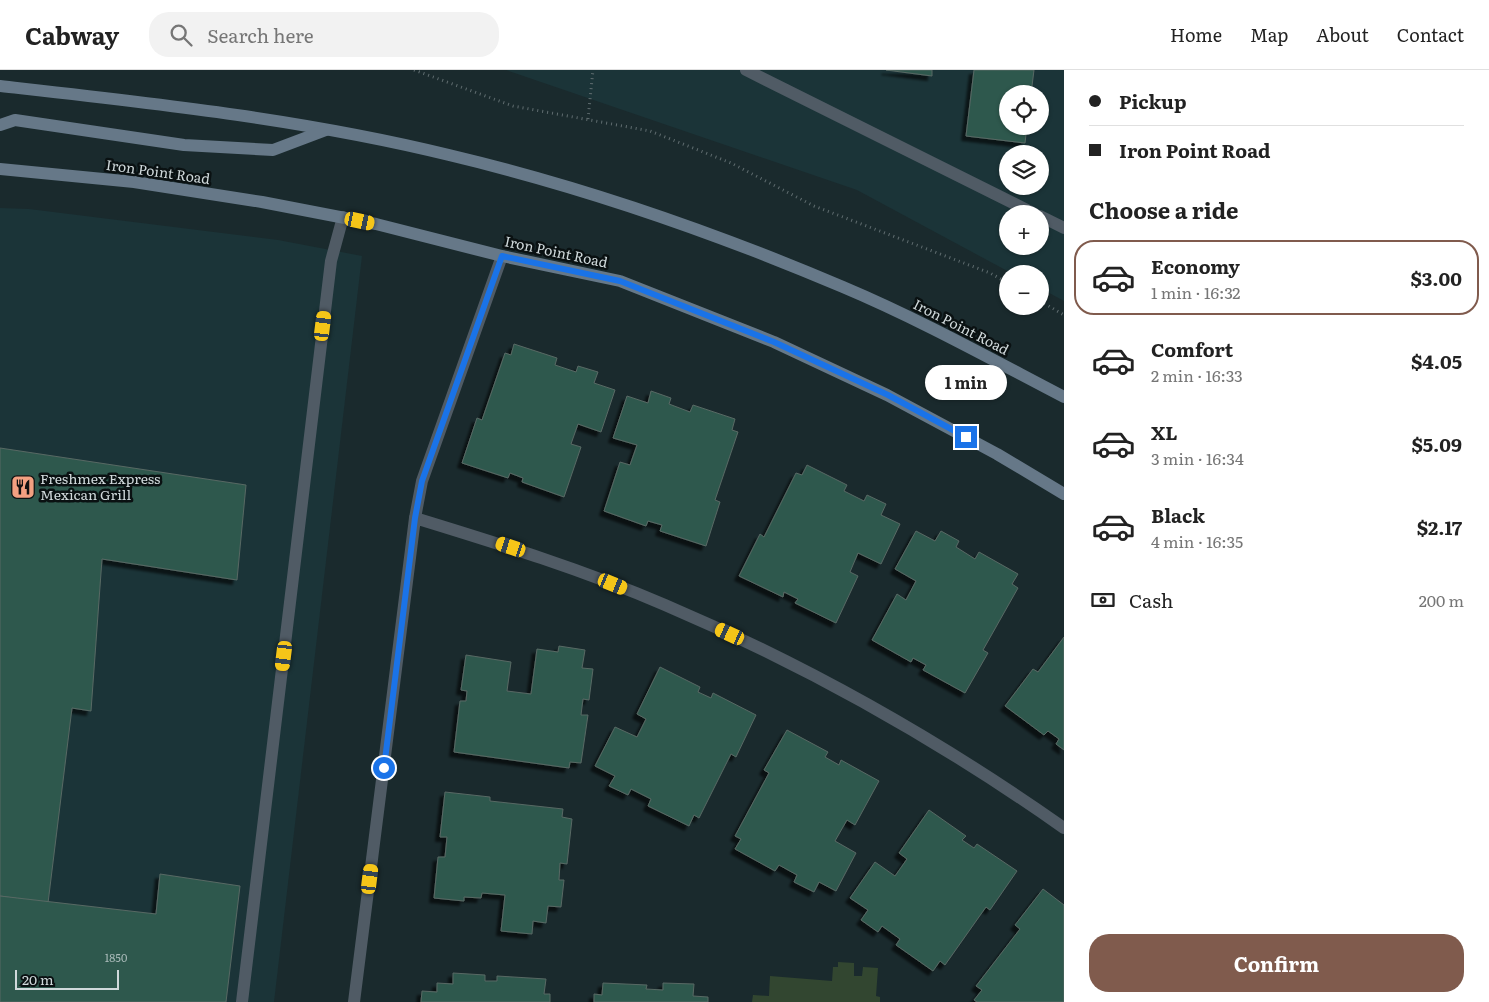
<!DOCTYPE html>
<meta charset="utf-8">
<style>
body{margin:0;font-family:Literata,serif;background:#f2f2f2;color:#222;height:100vh;display:flex;flex-direction:column;font-size:19px;white-space:nowrap}
*{box-sizing:border-box;margin:0}
p{font-size:16px;color:#767676}
.icon{flex:none;width:28px;height:28px;fill:none;stroke:currentColor;stroke-width:2;stroke-linecap:round;stroke-linejoin:round}
.map{position:relative;flex:1;overflow:hidden}
.side{display:flex;flex-direction:column;background:#fff;width:425px}
.side>*{flex:none}
.guide{display:grid;align-content:center;height:110px;padding:0 25px;background:#fff}
.tools{position:absolute;left:999px;top:15px;display:grid;gap:10px}
.tools a{display:grid;place-items:center;width:50px;height:50px;border-radius:50%;background:#fff;box-shadow:0 1px 4px #0004;font-size:25px}
.scale{position:absolute;left:15px;bottom:12px;width:104px;box-sizing:border-box;padding-left:5px;border:2px solid #d0d9db;border-top:0;font-size:14px;line-height:18px;white-space:nowrap;color:#d0d9db;-webkit-text-stroke:4px #0a1112;paint-order:stroke}
.end{position:absolute;width:22px;height:22px;margin:-11px;border:6px solid #1a73e8;background:#fff;box-shadow:0 0 0 2px #fff}
.from{border-radius:50%}
.bubble{position:absolute;height:35px;border-radius:18px;background:#fff;box-shadow:0 1px 4px #0004;font-size:16px;font-weight:700;line-height:35px;text-align:center}
.car{position:absolute;width:15px;height:30px;margin:-15px -8px;border-radius:6px;box-shadow:0 0 4px 1px #0007;background:linear-gradient(#f5c518 24%,#345 0 40%,#f5c518 0 76%,#345 0 86%,#f5c518 0)}
.guide b{display:flex;align-items:center;gap:18px;height:48px;font-size:19px}
.guide b+b{border-top:1px solid #e0e0e0}
.guide i{width:12px;height:12px;background:#222}
ul{padding:0;list-style:none}
li{display:flex;align-items:center;gap:15px;height:75px;margin:0 10px 8px;padding:0 15px;border:2px solid transparent;border-radius:20px}
li div{flex:1}
li b{display:block;font-size:19px}
li em{font-style:normal;font-weight:700}
li.selected{border-color:#805b4d}
li>.icon{width:45px;height:45px;stroke-width:1.5}
h2{padding:0 25px;font-size:22px;line-height:60px}
.pay{display:flex;align-items:center;gap:12px;height:55px;padding:0 25px;font-size:19px}
.pay p{margin-inline-start:auto}
.action{display:flex;gap:10px;margin-top:auto;padding:10px 25px}
.action a{flex:1;height:58px;border-radius:20px;background:#805b4d;color:#fff;font-size:20px;font-weight:700;line-height:58px;text-align:center}
header{display:flex;align-items:center;gap:30px;box-sizing:border-box;height:70px;padding:0 25px;background:#fff;border-bottom:1px solid #e0e0e0}
header strong{font-size:24px}
nav{display:flex;gap:28px;margin-inline-start:auto;font-size:18px}
.search{width:350px;height:45px;background:#f2f2f2;display:flex;align-items:center;gap:12px;box-sizing:border-box;padding:0 18px;border-radius:20px;color:#767676;font-size:19px}
main{display:flex;flex:1;min-height:0}
.map>svg:first-child{display:block}
.built{fill:#1b3438;fill-rule:evenodd}
.garden{fill:#324630}
.building{fill:#2f584e;stroke:#586964;filter:url(#shadow)}
.lines{fill:none;stroke-linecap:round;stroke-linejoin:round}
.path{stroke:#606d70;stroke-width:3;stroke-dasharray:1 4;stroke-linecap:butt}
.lane{stroke:#505b65;stroke-width:12}
.secondary{stroke:#667888;stroke-width:12}
.route{stroke:#1a73e8;stroke-width:6}
.labels{text-anchor:middle;stroke-width:5;stroke-linejoin:round;paint-order:stroke}
.number-label{font-size:11px;fill:#a8b9b8}
.street-label{font-size:14px;fill:#d0d9db;stroke:#0a1112}
.poi-label{font-size:14px;fill:#d0d9db;stroke:#0a1112;text-anchor:start}
</style>
<header>
<strong>Cabway</strong>
<div class="search"><svg class="icon" aria-label="search" viewBox="0 0 24 24"><circle cx="10" cy="10" r="6"/><path d="M15 15l6 6"/></svg>Search here</div>
<nav><a>Home</a><a>Map</a><a>About</a><a>Contact</a></nav>
</header>
<main>
<div class="map">
<svg width="1064" height="932" viewBox="0 0 1064 932">
<defs>
<filter id="shadow"><feDropShadow dx="-4.5" dy="4.5" stdDeviation="1" flood-color="#0009"/></filter>
</defs>
<rect width="100%" height="100%" fill="#1a2a2d"/>
<g class="built">
<path d="M 506,0 L 1064,0 L 1064,231 L 1040,218 L 1040,204 L 1013,204 L 857,120 ZM 1008,24 L 1040,24 L 1040,56 L 1008,56 ZM 1008,84 L 1040,84 L 1040,116 L 1008,116 ZM 1008,144 L 1040,144 L 1040,176 L 1008,176 Z"/>
<path d="M 0,138 L 29,139 L 278,170 L 362,186 L 274,932 L 0,932 Z"/>
</g>
<path class="garden" d="M 838,892 L 854,893 L 854,906 L 862,906 L 863,897 L 878,898 L 876,926 L 880,927 L 880,932 L 752,932 L 753,925 L 769,926 L 770,906 L 832,911 L 833,897 L 838,897 Z"/>
<g class="building">
<path d="M 886,0 L 932,0 L 932,6 Z"/>
<path d="M 974,0 L 1034,0 L 1031,24 L 1008,24 L 1008,56 L 1027,56 L 1025,73 L 966,66 Z"/>
<path d="M 514,274 L 557,288 L 555,295 L 576,302 L 578,296 L 598,302 L 594,313 L 615,320 L 601,362 L 578,354 L 571,374 L 581,377 L 564,427 L 522,412 L 523,408 L 510,403 L 508,408 L 462,393 L 477,348 L 482,350 L 505,283 L 511,285 Z"/>
<path d="M 651,321 L 671,328 L 669,334 L 690,342 L 693,335 L 735,349 L 732,360 L 738,362 L 715,430 L 720,432 L 706,476 L 660,461 L 662,455 L 648,451 L 646,456 L 604,441 L 620,392 L 630,395 L 637,375 L 613,368 L 627,326 L 648,333 Z"/>
<path d="M 0,378 L 246,415 L 237,510 L 102,489 L 91,641 L 72,638 L 48,833 L 0,826 Z"/>
<path d="M 807,395 L 847,415 L 844,421 L 864,431 L 867,425 L 886,434 L 881,445 L 900,454 L 881,494 L 858,483 L 850,502 L 858,506 L 836,553 L 795,533 L 798,529 L 784,522 L 783,527 L 739,506 L 760,464 L 764,467 L 796,403 L 802,405 Z"/>
<path d="M 916,461 L 935,471 L 941,461 L 959,471 L 956,477 L 975,489 L 979,482 L 1018,504 L 1012,514 L 1018,518 L 983,580 L 988,583 L 965,623 L 923,600 L 926,595 L 913,588 L 911,592 L 872,570 L 897,524 L 906,530 L 916,511 L 895,499 Z"/>
<path d="M 1064,567 L 1064,680 L 1056,674 L 1059,669 L 1048,661 L 1044,665 L 1005,636 L 1033,599 L 1038,602 Z"/>
<path d="M 559,576 L 585,580 L 582,598 L 593,599 L 589,630 L 583,629 L 581,645 L 588,645 L 581,693 L 570,692 L 569,698 L 454,682 L 460,631 L 466,631 L 467,621 L 461,620 L 466,585 L 511,592 L 507,621 L 531,624 L 537,579 L 558,582 Z"/>
<path d="M 660,597 L 700,617 L 698,622 L 711,628 L 713,623 L 756,645 L 736,687 L 731,684 L 699,748 L 694,745 L 689,756 L 648,736 L 651,729 L 631,719 L 628,725 L 609,716 L 615,706 L 595,696 L 615,657 L 637,667 L 646,649 L 637,644 Z"/>
<path d="M 787,660 L 828,682 L 825,687 L 839,695 L 841,690 L 879,711 L 855,755 L 847,750 L 835,771 L 856,783 L 836,821 L 819,812 L 814,822 L 794,812 L 797,805 L 779,795 L 775,801 L 735,779 L 741,769 L 735,766 L 769,703 L 764,700 Z"/>
<path d="M 445,722 L 490,727 L 490,731 L 563,739 L 562,747 L 572,749 L 567,794 L 560,793 L 559,810 L 564,810 L 561,837 L 548,836 L 546,853 L 533,851 L 532,864 L 501,861 L 505,825 L 482,823 L 481,828 L 464,827 L 464,831 L 434,828 L 438,787 L 445,787 L 447,767 L 440,767 Z"/>
<path d="M 929,740 L 966,766 L 962,770 L 974,778 L 977,774 L 1017,801 L 990,840 L 986,837 L 945,895 L 940,891 L 933,901 L 896,875 L 900,869 L 882,856 L 878,862 L 861,850 L 868,840 L 850,828 L 875,792 L 895,806 L 907,789 L 899,783 Z"/>
<path d="M 160,804 L 240,816 L 226,932 L 0,932 L 0,826 L 156,844 Z"/>
<path d="M 1043,819 L 1064,835 L 1064,932 L 977,932 L 974,930 L 982,920 L 976,916 L 1020,859 L 1015,855 Z"/>
<path d="M 453,903 L 485,905 L 485,911 L 497,911 L 497,906 L 546,909 L 544,924 L 550,924 L 550,932 L 421,932 L 422,921 L 437,922 L 437,913 L 453,914 Z"/>
<path d="M 603,913 L 647,915 L 646,919 L 663,920 L 663,913 L 694,914 L 693,926 L 708,927 L 708,932 L 594,932 L 594,924 L 602,925 Z"/>
</g>
<g class="lines">
<g class="path">
<path d="M 414,0 L 513,36 L 650,61 L 731,93 L 814,136 L 990,203 L 1008,213"/>
<path d="M 588,49 L 593,0"/>
<path d="M 1040,231 L 1064,245"/>
</g>
<g class="lane">
<path d="M 746,0 L 1035,144"/>
<path d="M 1040,146 L 1064,158"/>
<path d="M 415,448 L 422,411 L 502,186"/>
<path d="M 242,932 L 331,191 L 343,147"/>
<path d="M 354,932 L 415,448 C 500,474 584,500 665,535 C 806,595 939,670 1064,758"/>
</g>
<g class="secondary">
<path d="M 0,16 C 151,33 302,49 449,85 C 584,117 716,163 843,217 C 919,249 991,289 1064,327"/>
<path d="M 0,55 L 15,50 L 184,75 L 273,80 L 326,60"/>
<path d="M 0,99 L 134,112 L 262,132 L 376,154 L 502,186 L 620,211 L 774,272 L 887,325 L 997,384 L 1064,424"/>
</g>
</g>
<g class="lines">
<path class="route" d="M 384,698 L 415,448 L 422,411 L 502,186 L 620,211 L 774,272 L 888,325 L 966,367"/>
</g>
<defs>
<g id="restaurant-square" transform="scale(1.25)"><rect x="-9" y="-9" width="18" height="18" rx="4" fill="#f3a081" stroke="#0a1112"/><path d="M-5-6h1v4h1v-4h1v4h1v-4h1v5L-1.5 .5V6h-2V.5L-5-1ZM5-6V6H3V1.5H1.5Q1.5-4 5-6Z" fill="#111"/></g>
</defs>
<g fill-rule="evenodd">
<use href="#restaurant-square" x="23" y="417"/>
</g>
<g class="labels">
<g class="number-label">
<text x="116" y="892">1850</text>
</g>
<g class="street-label">
<text transform="translate(158 102) rotate(8)" y="5">Iron Point Road</text>
<text transform="translate(556 182) rotate(12)" y="5">Iron Point Road</text>
<text transform="translate(961 257) rotate(27)" y="5">Iron Point Road</text>
</g>
<g class="poi-label">
<text x="40" y="414">Freshmex Express<tspan x="40" dy="16">Mexican Grill</tspan></text>
</g>
</g>
</svg>
<div class="tools">
<a><svg class="icon" aria-label="locate" viewBox="0 0 24 24"><circle cx="12" cy="12" r="6"/><path d="M12 2v4M12 18v4M2 12h4M18 12h4"/></svg></a>
<a><svg class="icon" aria-label="layers" viewBox="0 0 24 24"><path d="M12 4l9 5-9 5-9-5zM3 14l9 5 9-5"/></svg></a>
<a>+</a>
<a>−</a>
</div>
<div class="scale">20 m</div>
<i class="end from" style="left:384px;top:698px"></i>
<i class="end" style="left:966px;top:367px"></i>
<div class="bubble" style="left:925px;top:295px;width:82px">1 min</div>
<i class="car" style="left:360px;top:151px;rotate:102deg"></i>
<i class="car" style="left:323px;top:256px;rotate:7deg"></i>
<i class="car" style="left:511px;top:477px;rotate:288deg"></i>
<i class="car" style="left:613px;top:514px;rotate:112deg"></i>
<i class="car" style="left:730px;top:564px;rotate:295deg"></i>
<i class="car" style="left:284px;top:586px;rotate:187deg"></i>
<i class="car" style="left:370px;top:809px;rotate:7deg"></i>
</div>
<section class="side">
<div class="guide">
<b><i class="from"></i>Pickup</b>
<b><i></i>Iron Point Road</b>
</div>
<h2>Choose a ride</h2>
<ul>
<li class="selected"><svg class="icon" aria-label="car" viewBox="0 0 24 24"><path d="M5 17H2v-5l4-1 3-4h7l3 4 3 1v5h-3M9 17h6M6 11h13"/><circle cx="7" cy="17" r="2"/><circle cx="17" cy="17" r="2"/></svg><div><b>Economy</b><p>1 min · 16:32</p></div><em>$3.00</em></li>
<li><svg class="icon" aria-label="car" viewBox="0 0 24 24"><path d="M5 17H2v-5l4-1 3-4h7l3 4 3 1v5h-3M9 17h6M6 11h13"/><circle cx="7" cy="17" r="2"/><circle cx="17" cy="17" r="2"/></svg><div><b>Comfort</b><p>2 min · 16:33</p></div><em>$4.05</em></li>
<li><svg class="icon" aria-label="car" viewBox="0 0 24 24"><path d="M5 17H2v-5l4-1 3-4h7l3 4 3 1v5h-3M9 17h6M6 11h13"/><circle cx="7" cy="17" r="2"/><circle cx="17" cy="17" r="2"/></svg><div><b>XL</b><p>3 min · 16:34</p></div><em>$5.09</em></li>
<li><svg class="icon" aria-label="car" viewBox="0 0 24 24"><path d="M5 17H2v-5l4-1 3-4h7l3 4 3 1v5h-3M9 17h6M6 11h13"/><circle cx="7" cy="17" r="2"/><circle cx="17" cy="17" r="2"/></svg><div><b>Black</b><p>4 min · 16:35</p></div><em>$2.17</em></li>
</ul>
<div class="pay"><svg class="icon" aria-label="cash" viewBox="0 0 24 24"><path d="M3 7h18v10H3z"/><circle cx="12" cy="12" r="2"/></svg>Cash<p>200 m</p></div>
<div class="action"><a>Confirm</a></div>
</section>
</main>
